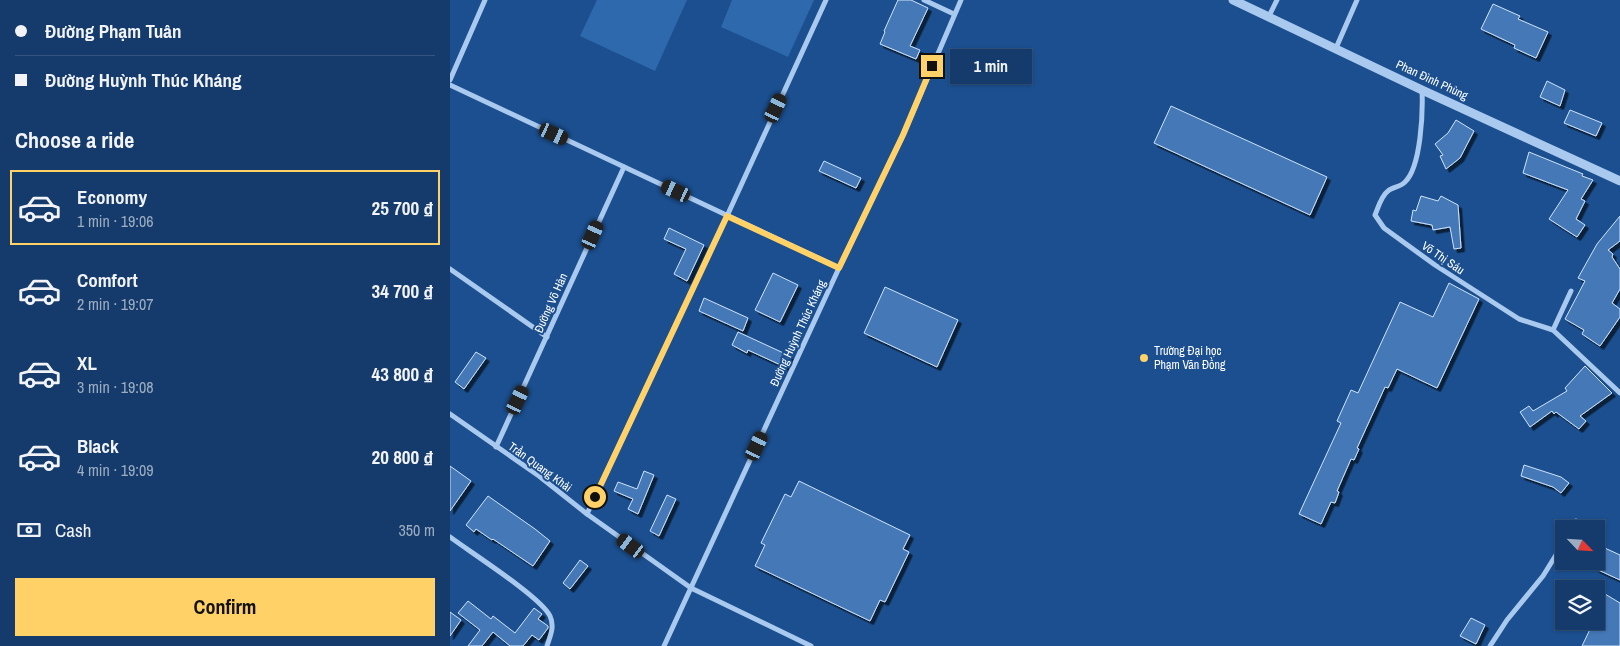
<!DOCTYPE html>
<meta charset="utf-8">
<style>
body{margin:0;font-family:"Archivo Narrow",sans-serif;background:#1d4271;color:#f1f3f6;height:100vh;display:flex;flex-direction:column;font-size:19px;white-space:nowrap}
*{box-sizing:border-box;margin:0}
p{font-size:16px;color:#9dadc1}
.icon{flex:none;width:28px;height:28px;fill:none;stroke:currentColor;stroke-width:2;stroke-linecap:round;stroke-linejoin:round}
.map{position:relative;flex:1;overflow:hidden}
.sheet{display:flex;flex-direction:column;background:#143b6b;width:450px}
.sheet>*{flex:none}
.hud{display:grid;align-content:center;height:110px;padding:0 15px;background:#143b6b}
.needle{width:32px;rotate:115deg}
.controls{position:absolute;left:1105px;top:520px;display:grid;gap:10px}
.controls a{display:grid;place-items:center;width:50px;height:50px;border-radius:0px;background:#143b6b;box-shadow:0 1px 4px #0004,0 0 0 1px #33557e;font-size:25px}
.end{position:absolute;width:22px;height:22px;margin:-11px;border:6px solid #ffd166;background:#111;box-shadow:0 0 0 2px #111}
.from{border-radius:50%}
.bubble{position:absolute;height:35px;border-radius:0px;background:#143b6b;box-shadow:0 1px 4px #0004,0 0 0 1px #33557e;font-size:16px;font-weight:800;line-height:35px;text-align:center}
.car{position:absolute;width:15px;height:30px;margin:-15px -8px;border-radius:6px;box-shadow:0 0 4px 1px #0007;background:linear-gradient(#222 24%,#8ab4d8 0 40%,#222 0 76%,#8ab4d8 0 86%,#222 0)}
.hud b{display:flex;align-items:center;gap:18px;height:48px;font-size:19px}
.hud b+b{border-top:1px solid #33557e}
.hud i{width:12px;height:12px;background:#f1f3f6}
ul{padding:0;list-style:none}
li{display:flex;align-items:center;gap:15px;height:75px;margin:0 10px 8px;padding:0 5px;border:2px solid transparent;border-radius:0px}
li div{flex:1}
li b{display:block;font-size:19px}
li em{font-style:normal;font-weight:800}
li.active{border-color:#ffd166}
li>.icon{width:45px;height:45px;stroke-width:1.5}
h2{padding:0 15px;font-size:22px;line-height:60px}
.pay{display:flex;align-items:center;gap:12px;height:55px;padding:0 15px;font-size:19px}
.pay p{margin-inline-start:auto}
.action{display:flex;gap:10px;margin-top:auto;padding:10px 15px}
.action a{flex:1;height:58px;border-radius:0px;background:#ffd166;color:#111;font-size:20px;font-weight:800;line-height:58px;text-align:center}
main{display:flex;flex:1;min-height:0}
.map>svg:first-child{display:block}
.green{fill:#2e69ad}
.building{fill:#4478b7;stroke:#cfe3fa;filter:url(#shadow)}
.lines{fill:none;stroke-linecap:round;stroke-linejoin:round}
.minor{stroke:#a9c9ee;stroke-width:5}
.tertiary{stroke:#a9c9ee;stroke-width:9}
.route{stroke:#ffd166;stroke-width:6}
.poi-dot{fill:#ffd166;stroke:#1b4f8f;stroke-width:2}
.labels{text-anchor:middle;stroke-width:4;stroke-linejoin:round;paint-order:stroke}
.street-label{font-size:12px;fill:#fff;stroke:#1b4f8f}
.poi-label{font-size:12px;fill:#fff;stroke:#1b4f8f;text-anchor:start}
</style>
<main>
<section class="sheet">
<div class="hud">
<b><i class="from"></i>Đường Phạm Tuân</b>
<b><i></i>Đường Huỳnh Thúc Kháng</b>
</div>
<h2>Choose a ride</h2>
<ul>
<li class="active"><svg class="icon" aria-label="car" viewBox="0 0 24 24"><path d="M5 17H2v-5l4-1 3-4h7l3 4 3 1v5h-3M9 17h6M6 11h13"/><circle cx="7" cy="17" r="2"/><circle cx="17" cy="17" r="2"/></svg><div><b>Economy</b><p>1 min · 19:06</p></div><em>25 700 ₫</em></li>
<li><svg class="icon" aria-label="car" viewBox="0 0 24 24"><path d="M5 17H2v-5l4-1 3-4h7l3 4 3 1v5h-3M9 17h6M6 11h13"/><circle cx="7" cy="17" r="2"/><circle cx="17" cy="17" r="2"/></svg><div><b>Comfort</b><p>2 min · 19:07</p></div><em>34 700 ₫</em></li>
<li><svg class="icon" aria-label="car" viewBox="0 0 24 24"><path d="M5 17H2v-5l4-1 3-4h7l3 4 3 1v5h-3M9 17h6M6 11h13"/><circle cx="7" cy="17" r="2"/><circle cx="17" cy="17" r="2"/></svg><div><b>XL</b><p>3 min · 19:08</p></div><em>43 800 ₫</em></li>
<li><svg class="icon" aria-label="car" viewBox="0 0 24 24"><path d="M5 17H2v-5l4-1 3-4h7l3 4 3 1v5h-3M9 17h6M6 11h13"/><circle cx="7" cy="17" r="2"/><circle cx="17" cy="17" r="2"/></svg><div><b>Black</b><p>4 min · 19:09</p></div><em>20 800 ₫</em></li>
</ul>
<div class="pay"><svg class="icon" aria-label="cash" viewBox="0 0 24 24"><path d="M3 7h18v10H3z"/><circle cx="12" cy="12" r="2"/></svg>Cash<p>350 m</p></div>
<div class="action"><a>Confirm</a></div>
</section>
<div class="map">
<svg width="1170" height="646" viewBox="0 0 1170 646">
<defs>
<filter id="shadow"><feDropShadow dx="3.5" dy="3.5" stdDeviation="0" flood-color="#0009"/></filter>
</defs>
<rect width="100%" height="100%" fill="#1b4f8f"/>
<g class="green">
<path d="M 147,0 L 237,0 L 205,71 L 130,36 Z"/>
<path d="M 282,0 L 364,0 L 338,57 L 271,27 Z"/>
</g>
<g class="building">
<path d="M 448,0 L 461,0 L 478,8 L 460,46 L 470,50 L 466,59 L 430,44 L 435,32 L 434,31 Z"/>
<path d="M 1043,4 L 1070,16 L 1068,19 L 1098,32 L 1086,58 L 1064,48 L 1065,45 L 1031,29 Z"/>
<path d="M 1097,81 L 1115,90 L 1110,106 L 1090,97 Z"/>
<path d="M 721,106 L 877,177 L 860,215 L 704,143 Z"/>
<path d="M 1120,110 L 1152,123 L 1146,136 L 1114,123 Z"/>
<path d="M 1006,120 L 1024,131 L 1010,158 L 996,169 L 990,156 L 993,155 L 985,144 L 998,133 Z"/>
<path d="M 1079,152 L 1133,174 L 1132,176 L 1143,180 L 1131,199 L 1135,201 L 1126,219 L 1135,225 L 1127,237 L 1099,219 L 1118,190 L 1073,173 Z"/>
<path d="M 374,161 L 411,178 L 406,188 L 369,171 Z"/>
<path d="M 971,196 L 988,201 L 991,196 L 1008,205 L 1011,248 L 1004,249 L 1000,227 L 983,230 L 982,225 L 961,221 L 963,210 L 966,211 Z"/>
<path d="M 1170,216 L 1170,241 L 1158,250 L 1163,254 L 1162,257 L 1170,269 L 1170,289 L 1162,303 L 1170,309 L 1170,317 L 1150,346 L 1132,334 L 1134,330 L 1115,319 L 1135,281 L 1128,278 L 1147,244 Z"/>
<path d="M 219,228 L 254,245 L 237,281 L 224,274 L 236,249 L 214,239 Z"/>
<path d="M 323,273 L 348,285 L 330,322 L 305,310 Z"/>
<path d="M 999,283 L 1029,299 L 987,388 L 947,369 L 938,388 L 935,387 L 907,448 L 909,449 L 904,460 L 901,459 L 887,491 L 889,492 L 885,503 L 881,502 L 871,524 L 849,514 L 891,423 L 887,421 L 901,390 L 908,393 L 950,302 L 983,317 Z"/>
<path d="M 435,287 L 508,320 L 487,367 L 414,333 Z"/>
<path d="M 254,298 L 298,318 L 293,331 L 249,311 Z"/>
<path d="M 288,332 L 340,356 L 335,367 L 298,350 L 297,353 L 282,345 Z"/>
<path d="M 26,352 L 36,358 L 14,389 L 5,382 Z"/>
<path d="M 1135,366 L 1162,393 L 1130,416 L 1136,421 L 1129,429 L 1106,412 L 1104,414 L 1102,411 L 1080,427 L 1070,412 L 1079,406 L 1083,411 L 1117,391 L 1115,388 Z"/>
<path d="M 1074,465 L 1111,477 L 1119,483 L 1111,493 L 1103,487 L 1071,476 Z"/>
<path d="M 0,466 L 21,481 L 0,511 Z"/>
<path d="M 194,471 L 204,475 L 188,514 L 178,509 L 183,499 L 164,491 L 168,482 L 187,489 Z"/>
<path d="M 349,481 L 460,535 L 453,549 L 459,552 L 435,602 L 430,600 L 420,621 L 305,566 L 315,545 L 311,543 L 335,494 L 341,497 Z"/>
<path d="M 217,495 L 226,499 L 209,536 L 200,531 Z"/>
<path d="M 38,496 L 85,529 L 100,541 L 83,566 L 43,539 L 42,540 L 26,529 L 24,532 L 16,525 Z"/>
<path d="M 1146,544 L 1170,555 L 1170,580 L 1146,569 Z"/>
<path d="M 130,560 L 138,566 L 120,589 L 113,583 Z"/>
<path d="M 1155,594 L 1170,603 L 1170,646 L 1132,646 L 1144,621 L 1146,621 L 1146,601 L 1150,603 Z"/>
<path d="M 18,601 L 41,619 L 43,616 L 65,633 L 84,608 L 92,614 L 88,619 L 98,626 L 98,628 L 89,640 L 82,635 L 73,646 L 60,646 L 43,632 L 32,646 L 18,646 L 30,630 L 8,613 Z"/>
<path d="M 0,612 L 11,620 L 0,636 Z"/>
<path d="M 1021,618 L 1035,625 L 1026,644 L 1010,636 Z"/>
</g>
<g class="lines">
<g class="minor">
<path d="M 474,0 L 504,14"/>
<path d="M 819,16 L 827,0"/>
<path d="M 886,48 L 907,0"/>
<path d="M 0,80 L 35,0"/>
<path d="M 0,85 L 389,268"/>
<path d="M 972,90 C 973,112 971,167 955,182 C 951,187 942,187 938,191 C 931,196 928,208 925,215 L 934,228 L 985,265 L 1069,319 L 1103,330 L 1170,393"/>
<path d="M 0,269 L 97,337"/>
<path d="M 1103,330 L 1121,291"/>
<path d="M 0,414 L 89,476 L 137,514 L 241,588 L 361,646"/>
<path d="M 46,447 L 174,167"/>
<path d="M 137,514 L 277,216 L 376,0"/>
<path d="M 1122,529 L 1126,521"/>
<path d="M 0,537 C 20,552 91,597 100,616 C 105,627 100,636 97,646"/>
<path d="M 214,646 L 389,268 L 453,135 L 511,0"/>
<path d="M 1040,646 L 1057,620 L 1093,576 L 1114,542"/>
</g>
<path class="tertiary" d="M 783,0 L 972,90 L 1170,181"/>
</g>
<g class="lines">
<path class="route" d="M 145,497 L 277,216 L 389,268 L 453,135 L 482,66"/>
</g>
<circle class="poi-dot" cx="694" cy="358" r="5"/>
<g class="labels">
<g class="street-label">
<text transform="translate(982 80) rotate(25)" y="4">Phan Đình Phùng</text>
<text transform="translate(993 258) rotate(34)" y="4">Võ Thị Sáu</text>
<text transform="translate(101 303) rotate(-66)" y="4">Đường Võ Hàn</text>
<text transform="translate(348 333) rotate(-65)" y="4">Đường Huỳnh Thúc Kháng</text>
<text transform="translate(90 467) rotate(36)" y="4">Trần Quang Khải</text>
</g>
<g class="poi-label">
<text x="704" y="355">Trường Đại học<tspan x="704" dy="14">Phạm Văn Đồng</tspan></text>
</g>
</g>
</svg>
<div class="controls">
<a><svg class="needle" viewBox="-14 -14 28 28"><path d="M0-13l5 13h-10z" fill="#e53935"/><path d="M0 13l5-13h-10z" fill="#9dadc1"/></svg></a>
<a><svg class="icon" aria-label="layers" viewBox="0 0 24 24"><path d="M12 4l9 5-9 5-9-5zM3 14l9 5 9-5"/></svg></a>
</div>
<i class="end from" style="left:145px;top:497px"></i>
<i class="end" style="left:482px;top:66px"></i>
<div class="bubble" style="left:500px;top:49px;width:82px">1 min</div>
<i class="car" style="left:326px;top:108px;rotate:25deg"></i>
<i class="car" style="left:104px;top:134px;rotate:115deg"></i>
<i class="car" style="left:226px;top:191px;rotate:295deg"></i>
<i class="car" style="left:143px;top:235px;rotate:24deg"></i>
<i class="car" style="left:68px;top:400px;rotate:25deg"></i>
<i class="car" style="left:307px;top:446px;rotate:25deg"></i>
<i class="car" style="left:181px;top:546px;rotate:306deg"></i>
</div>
</main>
